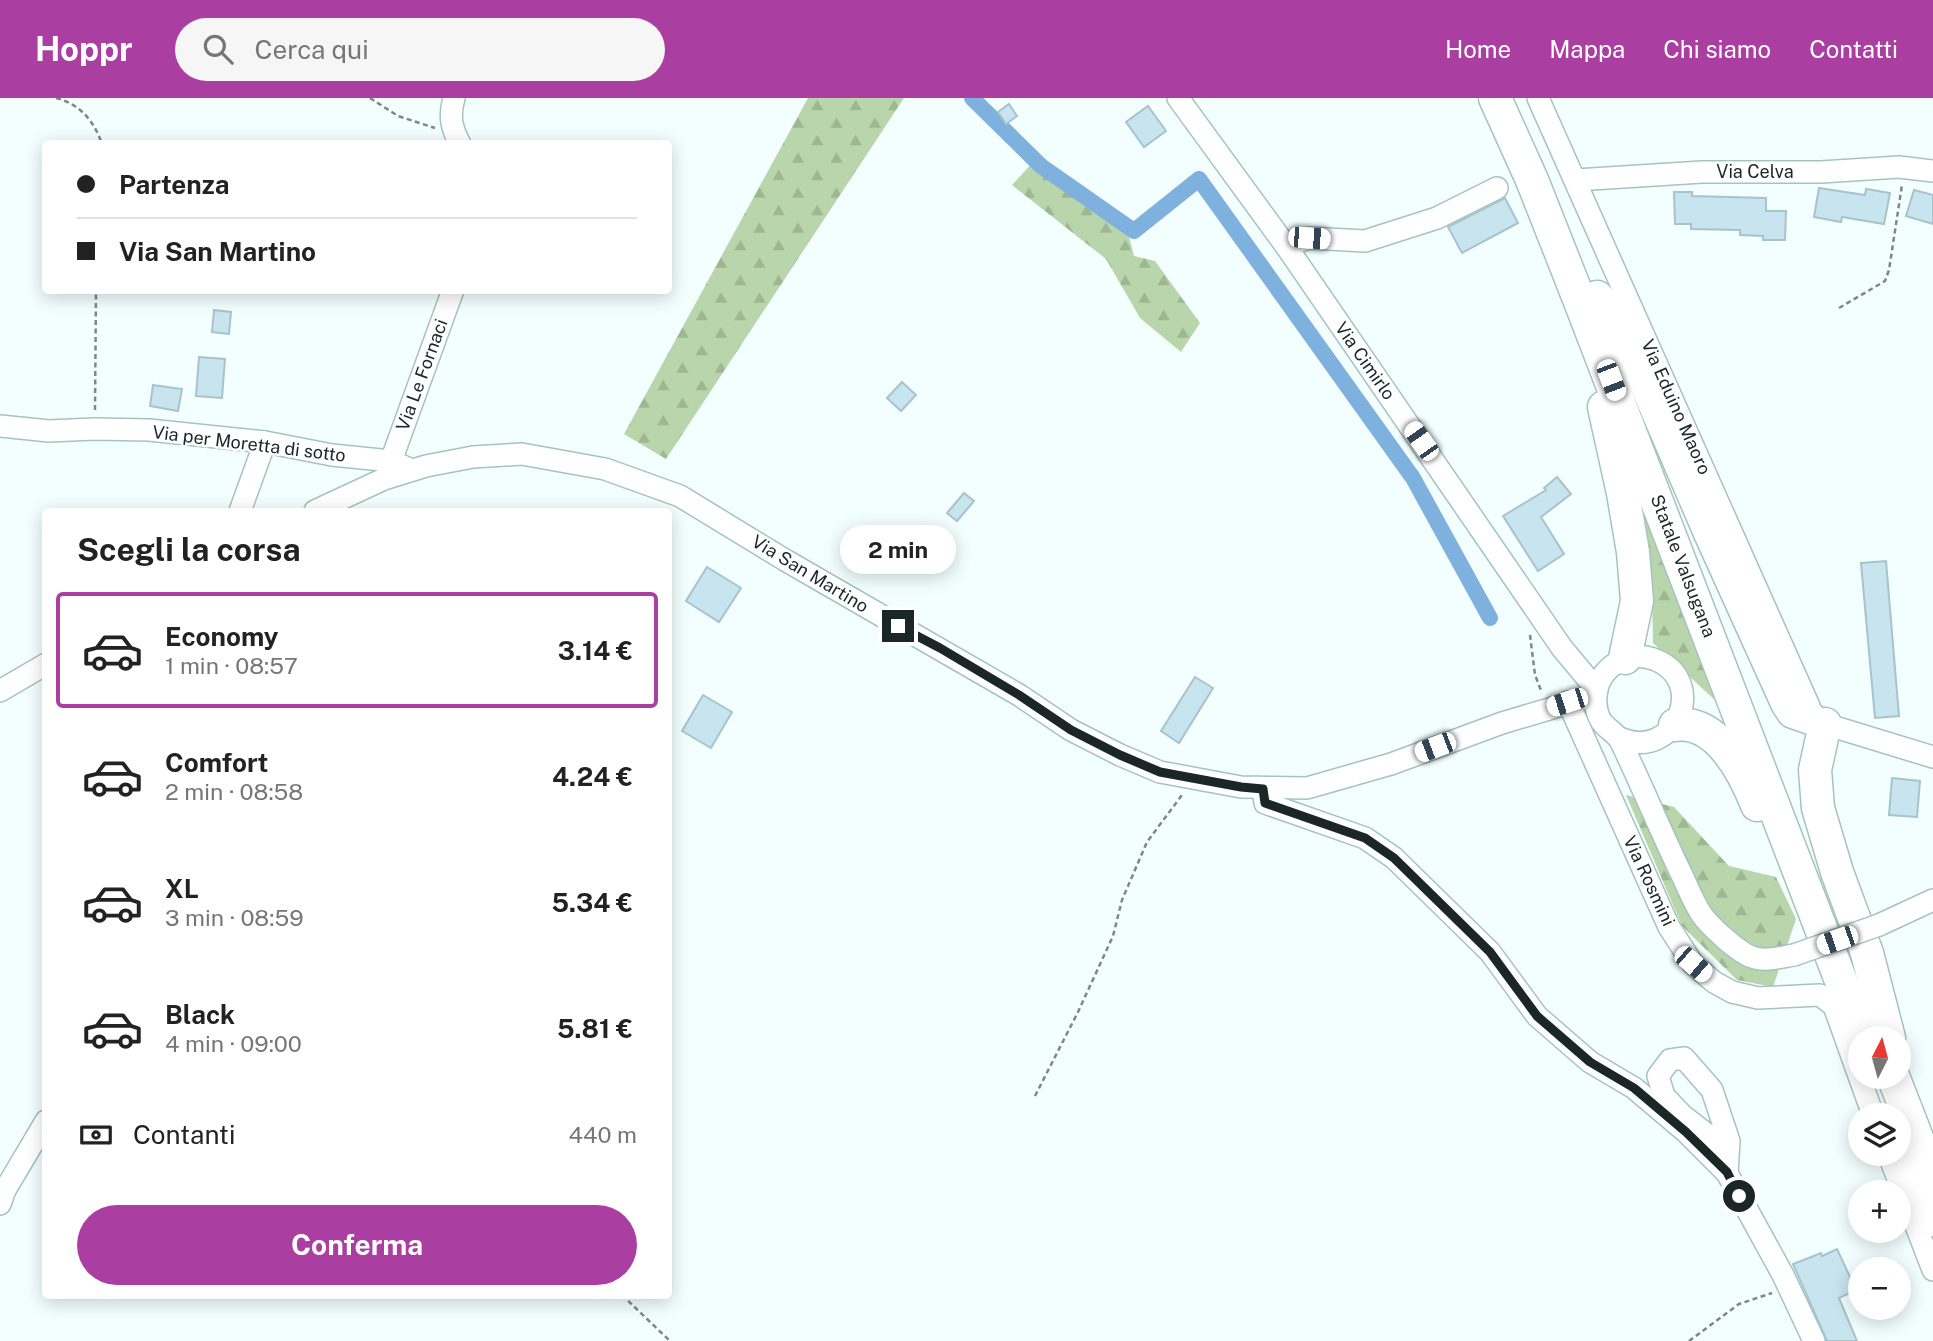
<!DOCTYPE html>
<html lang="it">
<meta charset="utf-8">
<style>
body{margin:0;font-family:"Public Sans",sans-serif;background:#f6f6f6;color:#222;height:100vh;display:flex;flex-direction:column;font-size:26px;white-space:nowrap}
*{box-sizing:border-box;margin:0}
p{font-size:23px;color:#767676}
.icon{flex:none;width:38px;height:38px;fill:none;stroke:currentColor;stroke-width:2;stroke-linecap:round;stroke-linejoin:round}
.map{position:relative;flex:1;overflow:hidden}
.sheet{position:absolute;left:42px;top:410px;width:630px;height:791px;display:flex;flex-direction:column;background:#fff;border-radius:7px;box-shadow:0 4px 18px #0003}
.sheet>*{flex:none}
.top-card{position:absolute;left:42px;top:42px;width:630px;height:154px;border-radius:7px;box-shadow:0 4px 18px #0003;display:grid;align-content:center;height:154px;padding:0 35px;background:#fff}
.needle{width:46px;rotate:6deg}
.fabs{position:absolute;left:1848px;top:928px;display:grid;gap:14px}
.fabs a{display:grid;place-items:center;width:63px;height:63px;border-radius:50%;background:#fff;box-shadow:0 4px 18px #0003;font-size:35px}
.end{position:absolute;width:32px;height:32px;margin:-16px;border:9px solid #1b2726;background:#fff;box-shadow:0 0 0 4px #fff}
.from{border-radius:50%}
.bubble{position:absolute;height:49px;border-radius:24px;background:#fff;box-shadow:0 4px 18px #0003;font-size:23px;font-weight:700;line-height:49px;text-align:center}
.car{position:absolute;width:21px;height:42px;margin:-21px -10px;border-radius:9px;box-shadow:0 0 5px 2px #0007;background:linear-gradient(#fff 24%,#345 0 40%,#fff 0 76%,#345 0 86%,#fff 0)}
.top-card b{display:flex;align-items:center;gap:24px;height:66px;font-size:26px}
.top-card b+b{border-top:2px solid #e0e0e0}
.top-card i{width:18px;height:18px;background:#222}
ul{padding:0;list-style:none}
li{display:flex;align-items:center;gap:21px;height:116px;margin:0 14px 10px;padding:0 21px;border:4px solid transparent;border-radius:7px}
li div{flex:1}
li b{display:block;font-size:26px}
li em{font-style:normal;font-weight:700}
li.selected{border-color:#aa3fa1}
li>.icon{width:63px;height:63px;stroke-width:1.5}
h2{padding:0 35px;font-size:32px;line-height:84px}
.pay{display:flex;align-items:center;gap:18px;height:77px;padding:0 35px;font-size:26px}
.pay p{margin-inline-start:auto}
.action{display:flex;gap:14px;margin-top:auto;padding:14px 35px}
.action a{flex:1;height:80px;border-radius:42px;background:#aa3fa1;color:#fff;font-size:28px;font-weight:700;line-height:80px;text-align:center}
header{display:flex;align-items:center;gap:42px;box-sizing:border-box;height:98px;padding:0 35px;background:#aa3fa1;color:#fff}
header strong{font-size:33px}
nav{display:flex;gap:38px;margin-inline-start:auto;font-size:24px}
.search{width:490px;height:63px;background:#f6f6f6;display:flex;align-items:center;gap:18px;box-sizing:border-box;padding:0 24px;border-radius:38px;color:#767676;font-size:26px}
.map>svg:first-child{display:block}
.forest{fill:url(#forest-firs)}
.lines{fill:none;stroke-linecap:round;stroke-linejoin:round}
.canal{stroke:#7fb1df;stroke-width:16}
.building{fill:#c8e4ee;stroke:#a7c3cc;stroke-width:2}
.minor-casing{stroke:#a5c3c1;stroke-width:24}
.highway-casing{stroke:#a5c3c1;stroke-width:35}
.path{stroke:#7c8887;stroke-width:2.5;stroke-dasharray:5 3.5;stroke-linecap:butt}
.minor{stroke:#fff;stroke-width:21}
.highway{stroke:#fff;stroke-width:32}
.minor-bridge-casing{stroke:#a5c3c1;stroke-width:24;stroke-linecap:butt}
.minor-bridge{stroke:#fff;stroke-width:21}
.route{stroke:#1b2726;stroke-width:9}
.labels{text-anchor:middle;stroke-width:5;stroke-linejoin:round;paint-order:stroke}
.street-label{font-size:18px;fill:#1b2726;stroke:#fff}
</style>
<header>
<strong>Hoppr</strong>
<div class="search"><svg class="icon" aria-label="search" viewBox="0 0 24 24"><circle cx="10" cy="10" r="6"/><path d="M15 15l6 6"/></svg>Cerca qui</div>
<nav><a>Home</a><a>Mappa</a><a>Chi siamo</a><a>Contatti</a></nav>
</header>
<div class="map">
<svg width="1933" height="1243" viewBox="0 0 1933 1243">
<defs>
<pattern id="forest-firs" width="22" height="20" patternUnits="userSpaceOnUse" patternTransform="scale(1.75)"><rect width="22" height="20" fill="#b9d5ab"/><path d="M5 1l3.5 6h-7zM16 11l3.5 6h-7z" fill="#9eb793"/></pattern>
</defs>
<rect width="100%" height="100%" fill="#f2fffe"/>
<g class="forest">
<path d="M 808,0 L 904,0 L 666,361 L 624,336 Z"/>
<path d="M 1034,63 L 1126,127 L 1134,158 L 1155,163 L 1200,225 L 1181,254 L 1140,220 L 1106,161 L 1012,87 Z"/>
<path d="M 1629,360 L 1729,615 L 1653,545 L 1652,497 Z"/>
<path d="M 1626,697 L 1674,709 L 1729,768 L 1776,779 L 1796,821 L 1773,889 L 1737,882 L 1682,828 Z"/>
</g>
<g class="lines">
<path class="canal" d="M 972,0 L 1041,68 L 1134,133 L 1199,81 L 1413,380 L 1490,520"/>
</g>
<g class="building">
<path d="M 1009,6 L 1017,18 L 1006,26 L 998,14 Z"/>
<path d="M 1148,8 L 1166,33 L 1144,49 L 1126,24 Z"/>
<path d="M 1819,90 L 1865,97 L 1866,91 L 1890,95 L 1884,126 L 1842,119 L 1841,124 L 1814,119 Z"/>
<path d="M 1914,92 L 1933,97 L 1933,126 L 1906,118 Z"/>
<path d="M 1674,94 L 1692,94 L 1692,98 L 1766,100 L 1766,113 L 1786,113 L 1785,142 L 1763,142 L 1763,138 L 1740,137 L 1740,132 L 1691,131 L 1691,126 L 1675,126 Z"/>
<path d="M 1505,100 L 1518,125 L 1462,155 L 1448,129 Z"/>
<path d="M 214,212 L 231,214 L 229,236 L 212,234 Z"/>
<path d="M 199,259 L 225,261 L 222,300 L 196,298 Z"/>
<path d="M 902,284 L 916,297 L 901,313 L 887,300 Z"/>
<path d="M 153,287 L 182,291 L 178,313 L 150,308 Z"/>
<path d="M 1557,379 L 1571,396 L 1541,419 L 1564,456 L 1538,473 L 1503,418 L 1546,392 L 1544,390 Z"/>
<path d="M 964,395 L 974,403 L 957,423 L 947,415 Z"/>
<path d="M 1886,463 L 1899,618 L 1875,620 L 1861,465 Z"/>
<path d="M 707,469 L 741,490 L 719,524 L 686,503 Z"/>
<path d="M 1195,579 L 1213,590 L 1179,645 L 1161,633 Z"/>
<path d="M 703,597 L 732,614 L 711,650 L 682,633 Z"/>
<path d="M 1892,680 L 1920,683 L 1917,719 L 1889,717 Z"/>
<path d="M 1837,1151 L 1856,1192 L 1839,1200 L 1857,1243 L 1827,1243 L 1793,1166 L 1821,1155 L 1822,1158 Z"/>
</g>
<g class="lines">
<g class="minor-casing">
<g id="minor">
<path d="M 454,0 C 449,18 451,29 460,46"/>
<path d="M 1178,0 L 1286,148 L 1562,550 L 1597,592"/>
<path d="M 1538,0 L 1809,608 L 1810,620 L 1825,626 L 1933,659"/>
<path d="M 1576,82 L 1702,74 L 1821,74 L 1899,69 L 1933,73"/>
<path d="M 1286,148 L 1309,140 L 1365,143 L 1437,120 L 1497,90"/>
<path d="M 0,328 L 49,333 L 94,331 L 149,332 L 265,344 L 332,357 L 391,363 L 412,372"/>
<path d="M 391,363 L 453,192"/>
<path d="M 240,413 L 265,344"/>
<path d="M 315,413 L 384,381 L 426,368 L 473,359 L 522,356 L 605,371 L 680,398 L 785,462 L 1019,597 L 1071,632 L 1120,657 L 1160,674 L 1241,689 L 1307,690 L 1391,666 L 1502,625 L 1596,597"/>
<path d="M 0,593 L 46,566"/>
<path d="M 1568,604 L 1669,829 L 1693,866 L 1714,884 L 1732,894 L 1758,900 L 1820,897 L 1834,908 L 1873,1017"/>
<path d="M 1620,640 C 1675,664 1709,584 1656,562 C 1627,549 1592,573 1596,606 C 1598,631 1614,630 1621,644 C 1641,686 1659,729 1679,771 C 1686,785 1692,801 1700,814 C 1707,826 1739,855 1752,859 C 1765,864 1781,859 1794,857"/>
<path d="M 1263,691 L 1265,705 L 1365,740 L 1394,760 L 1490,854 L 1537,918 L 1590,964 L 1634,990 L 1686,1034 L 1727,1075 L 1783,1177 L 1814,1243"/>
<path d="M 1879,827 L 1933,802"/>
<path d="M 1888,1055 L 1933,1172"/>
<path d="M 1727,1075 L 1729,1043 L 1712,992 L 1684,960 L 1670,962 L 1658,978 L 1664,998 L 1682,1017 L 1713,1041 L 1729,1043"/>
<path d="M 0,1106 L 5,1092 L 46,1023"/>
</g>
</g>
<g class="highway-casing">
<g id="highway">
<path d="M 1495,0 L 1532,82 L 1581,206 L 1863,940"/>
<path d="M 1597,199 L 1620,226 L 1710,435 L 1787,605 L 1793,614 L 1810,620"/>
<path d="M 1604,309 L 1623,395 L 1633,454 L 1637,503 L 1625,560"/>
<path d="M 1825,626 L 1815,672 L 1818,710 L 1837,774 L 1867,855 L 1889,940"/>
<path d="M 1675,627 C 1717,621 1744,674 1757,707"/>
<path d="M 1893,978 L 1933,1081"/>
<path d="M 1909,1062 L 1933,1122"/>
</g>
</g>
<g class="path">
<path d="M 56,0 C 80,6 94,23 102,46"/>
<path d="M 370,0 L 398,18 L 435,30"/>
<path d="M 1839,210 L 1885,183 L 1889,172 L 1902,87"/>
<path d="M 95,312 L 96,192"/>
<path d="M 1530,537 L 1535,577 L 1542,595"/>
<path d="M 1035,998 L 1078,914 L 1113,838 L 1122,802 L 1147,744 L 1182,697"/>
<path d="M 622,1197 L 670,1243"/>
<path d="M 1689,1243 L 1739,1206 L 1772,1195"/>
</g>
<use href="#minor" class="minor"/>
<use href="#highway" class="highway"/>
<g class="minor-bridge-casing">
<path id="minor-bridge" d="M 1794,857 L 1879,827"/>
</g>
<use href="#minor-bridge" class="minor-bridge"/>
</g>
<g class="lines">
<path class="route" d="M 898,528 L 940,550 L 1019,597 L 1071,632 L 1120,657 L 1160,674 L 1241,689 L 1263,691 L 1265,705 L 1365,740 L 1394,760 L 1490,854 L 1537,918 L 1590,964 L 1634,990 L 1686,1034 L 1727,1074 L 1739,1098"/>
</g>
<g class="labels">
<g class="street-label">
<text x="1755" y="80">Via Celva</text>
<text transform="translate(1365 263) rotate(55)" y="6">Via Cimirlo</text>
<text transform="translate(422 277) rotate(-70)" y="6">Via Le Fornaci</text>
<text transform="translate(1676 309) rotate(66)" y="6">Via Eduino Maoro</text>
<text transform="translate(249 346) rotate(7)" y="6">Via per Moretta di sotto</text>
<text transform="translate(1683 468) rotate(69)" y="6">Statale Valsugana</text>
<text transform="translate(810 476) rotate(31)" y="6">Via San Martino</text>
<text transform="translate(1649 783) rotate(65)" y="6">Via Rosmini</text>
</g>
</g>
</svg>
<div class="fabs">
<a><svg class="needle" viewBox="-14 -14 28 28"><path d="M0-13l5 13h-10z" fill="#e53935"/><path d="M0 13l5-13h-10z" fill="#767676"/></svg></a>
<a><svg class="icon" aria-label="layers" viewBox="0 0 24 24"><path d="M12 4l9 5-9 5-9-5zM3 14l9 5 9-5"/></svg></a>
<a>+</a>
<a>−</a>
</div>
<i class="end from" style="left:1739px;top:1098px"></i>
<i class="end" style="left:898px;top:528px"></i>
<div class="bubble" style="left:840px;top:427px;width:116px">2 min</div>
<i class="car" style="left:1309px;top:140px;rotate:94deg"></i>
<i class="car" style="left:1611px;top:282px;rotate:159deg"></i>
<i class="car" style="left:1421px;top:343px;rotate:325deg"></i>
<i class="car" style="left:1567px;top:604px;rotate:252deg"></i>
<i class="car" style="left:1435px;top:649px;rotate:249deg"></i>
<i class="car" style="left:1837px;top:842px;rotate:251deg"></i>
<i class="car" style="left:1693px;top:866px;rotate:131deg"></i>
<div class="top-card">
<b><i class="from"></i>Partenza</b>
<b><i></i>Via San Martino</b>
</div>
<section class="sheet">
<h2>Scegli la corsa</h2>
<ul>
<li class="selected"><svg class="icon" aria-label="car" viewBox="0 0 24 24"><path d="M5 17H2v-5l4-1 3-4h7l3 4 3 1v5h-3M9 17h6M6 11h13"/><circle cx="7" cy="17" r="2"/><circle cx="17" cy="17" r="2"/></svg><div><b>Economy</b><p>1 min · 08:57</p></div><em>3.14 €</em></li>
<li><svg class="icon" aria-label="car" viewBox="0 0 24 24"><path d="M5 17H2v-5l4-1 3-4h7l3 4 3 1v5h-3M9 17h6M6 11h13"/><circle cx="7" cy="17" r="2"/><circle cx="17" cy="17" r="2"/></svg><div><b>Comfort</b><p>2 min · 08:58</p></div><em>4.24 €</em></li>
<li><svg class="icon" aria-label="car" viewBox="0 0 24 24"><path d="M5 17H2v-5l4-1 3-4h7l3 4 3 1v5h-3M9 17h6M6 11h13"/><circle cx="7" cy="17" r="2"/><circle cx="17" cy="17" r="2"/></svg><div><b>XL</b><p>3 min · 08:59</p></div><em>5.34 €</em></li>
<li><svg class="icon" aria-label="car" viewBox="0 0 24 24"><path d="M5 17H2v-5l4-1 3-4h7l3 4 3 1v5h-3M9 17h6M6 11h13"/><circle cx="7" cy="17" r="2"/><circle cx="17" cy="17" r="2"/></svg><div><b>Black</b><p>4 min · 09:00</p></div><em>5.81 €</em></li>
</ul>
<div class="pay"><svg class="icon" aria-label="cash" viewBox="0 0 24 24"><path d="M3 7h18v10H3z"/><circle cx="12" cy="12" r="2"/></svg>Contanti<p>440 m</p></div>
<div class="action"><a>Conferma</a></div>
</section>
</div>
